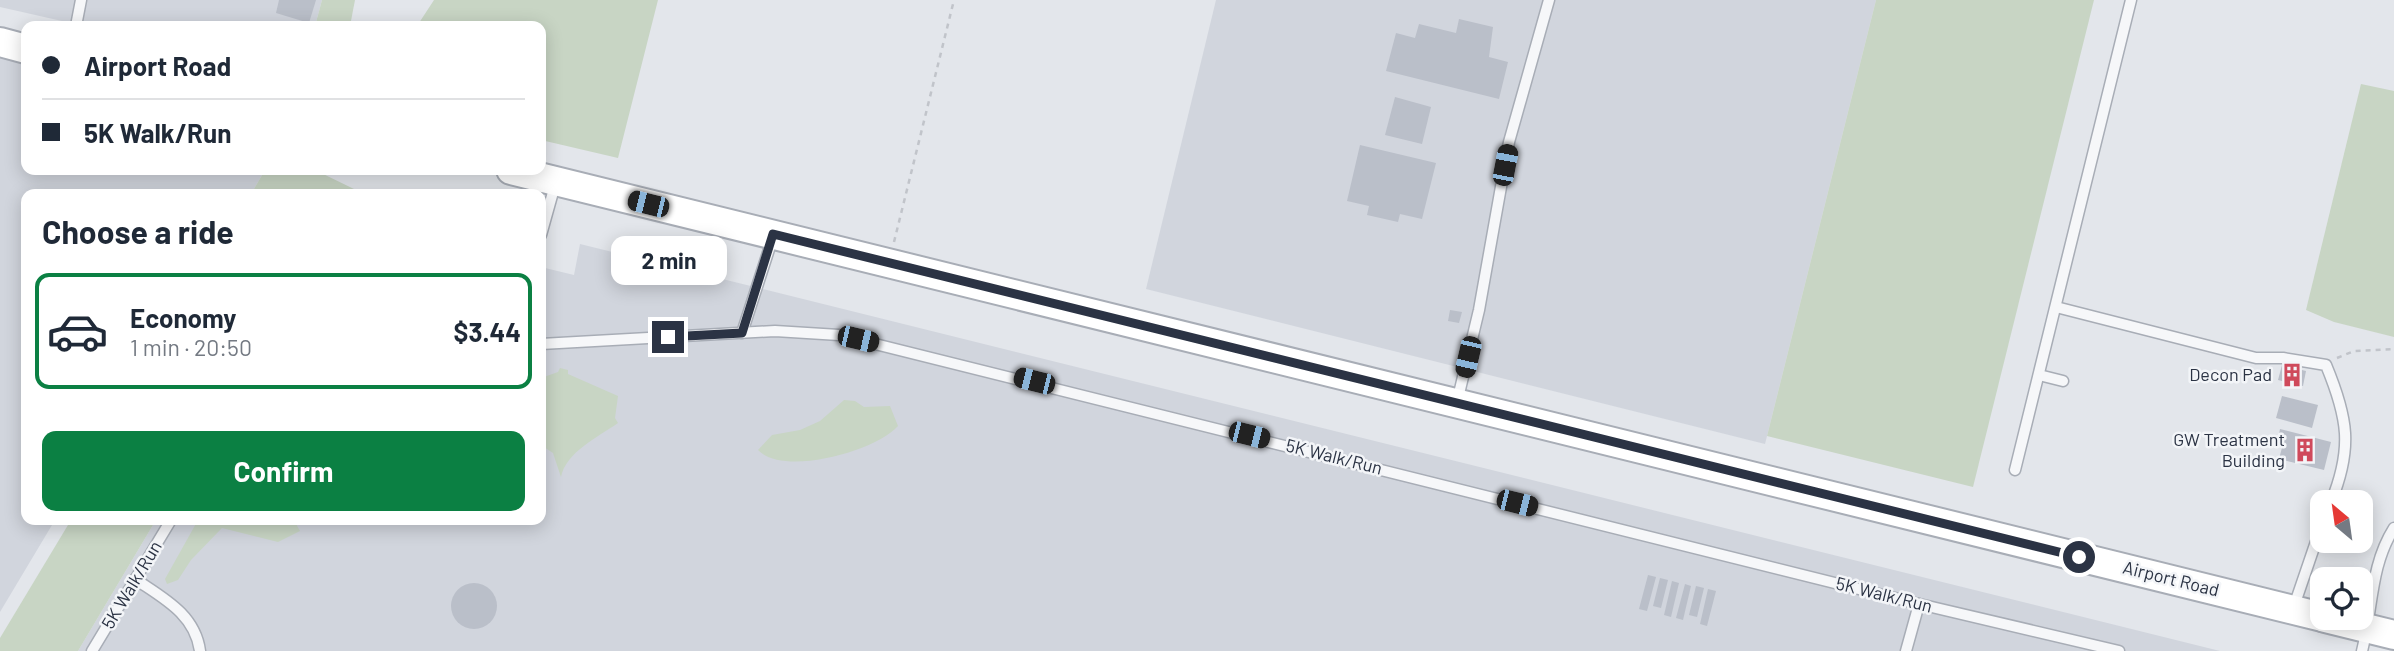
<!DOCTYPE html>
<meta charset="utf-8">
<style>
body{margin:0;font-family:Barlow,sans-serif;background:#f6f6f7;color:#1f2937;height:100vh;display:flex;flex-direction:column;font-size:26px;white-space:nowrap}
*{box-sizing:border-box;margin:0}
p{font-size:23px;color:#747a83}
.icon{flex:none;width:38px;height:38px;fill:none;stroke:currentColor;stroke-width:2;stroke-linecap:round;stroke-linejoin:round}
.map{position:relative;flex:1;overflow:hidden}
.details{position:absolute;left:21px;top:189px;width:525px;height:336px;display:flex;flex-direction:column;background:#fff;border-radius:14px;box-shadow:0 4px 18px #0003}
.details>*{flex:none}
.top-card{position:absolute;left:21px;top:21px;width:525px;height:154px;border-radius:14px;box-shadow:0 4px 18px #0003;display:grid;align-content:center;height:154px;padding:0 21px;background:#fff}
.needle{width:46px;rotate:331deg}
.tools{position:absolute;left:2310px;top:490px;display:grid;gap:14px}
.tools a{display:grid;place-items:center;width:63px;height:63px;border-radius:14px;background:#fff;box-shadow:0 4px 18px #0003;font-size:35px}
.end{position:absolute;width:32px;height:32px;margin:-16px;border:9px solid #2b3344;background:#fff;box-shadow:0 0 0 4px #fff}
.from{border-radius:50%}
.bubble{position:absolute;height:49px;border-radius:14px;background:#fff;box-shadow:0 4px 18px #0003;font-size:23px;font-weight:700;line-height:49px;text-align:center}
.car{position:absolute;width:21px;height:42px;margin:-21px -10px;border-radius:9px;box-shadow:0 0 5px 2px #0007;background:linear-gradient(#222 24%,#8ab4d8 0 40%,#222 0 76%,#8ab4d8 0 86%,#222 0)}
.top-card b{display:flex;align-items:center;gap:24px;height:66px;font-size:26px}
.top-card b+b{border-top:2px solid #e0e1e3}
.top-card i{width:18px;height:18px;background:#1f2937}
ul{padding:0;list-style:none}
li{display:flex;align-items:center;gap:21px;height:116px;margin:0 14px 10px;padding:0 7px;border:4px solid #e0e1e3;border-radius:14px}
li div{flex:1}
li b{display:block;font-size:26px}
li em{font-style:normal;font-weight:700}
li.current{border-color:#0b8043}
li>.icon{width:63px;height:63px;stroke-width:1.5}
h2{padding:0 21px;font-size:32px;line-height:84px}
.cta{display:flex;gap:14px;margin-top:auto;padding:14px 21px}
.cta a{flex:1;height:80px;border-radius:14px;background:#0b8043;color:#fff;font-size:28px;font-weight:700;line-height:80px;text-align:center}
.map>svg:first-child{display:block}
.built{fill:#d1d5dd}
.green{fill:#c8d5c4}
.building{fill:#babfc9}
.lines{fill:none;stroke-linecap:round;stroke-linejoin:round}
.lane-casing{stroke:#a8adb6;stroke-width:13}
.secondary-casing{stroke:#a8adb6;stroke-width:32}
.path{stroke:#c1c4ca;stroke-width:2.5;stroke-dasharray:5 5;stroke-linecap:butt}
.lane{stroke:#f6f7f9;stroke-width:10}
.secondary{stroke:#fff;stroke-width:28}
.route{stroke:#2b3344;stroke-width:9}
.labels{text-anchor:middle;stroke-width:5;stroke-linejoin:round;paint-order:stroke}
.poi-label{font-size:18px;fill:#2b3344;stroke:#f3f5f8;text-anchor:end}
.street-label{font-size:18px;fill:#2b3344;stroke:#f3f5f8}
</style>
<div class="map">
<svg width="2394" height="651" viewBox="0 0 2394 651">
<rect width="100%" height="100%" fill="#e3e6eb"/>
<g class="built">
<path d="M 0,0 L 322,0 L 315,26 L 84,26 L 0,7 Z"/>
<path d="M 1216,0 L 1876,0 L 1765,444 L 1146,289 Z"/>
<path d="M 0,57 L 26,63 L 26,170 L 265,170 L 251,194 L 26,194 L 26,520 L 55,520 L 0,612 Z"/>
<path d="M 580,244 L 783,294 L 2220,651 L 78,651 L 156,520 L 541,520 L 541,267 L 574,275 Z"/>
</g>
<g class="green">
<path d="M 322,0 L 355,0 L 350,26 L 315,26 Z"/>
<path d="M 434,0 L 658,0 L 618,158 L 541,140 L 541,26 L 417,26 Z"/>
<path d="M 1876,0 L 2094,0 L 1973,487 L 1767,436 Z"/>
<path d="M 2361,84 L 2394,91 L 2394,337 L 2334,322 L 2306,310 Z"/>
<path d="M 265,170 L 317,171 L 354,189 L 350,194 L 251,194 Z"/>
<path d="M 560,368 L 568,370 L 568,374 L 618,396 L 615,418 L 618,423 C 598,437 566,452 561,477 L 553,453 L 541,445 L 541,378 L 558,372 Z"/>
<path d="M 844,400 L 855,401 L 864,407 L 890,406 L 898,426 C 876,451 784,477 758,450 L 772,435 L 800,430 L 820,421 Z"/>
<path d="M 71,520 L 156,520 L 78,651 L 0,651 L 0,638 Z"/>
<path d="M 198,520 L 295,522 L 300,531 L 278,542 L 222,528 L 191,560 L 178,580 L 167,584 L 165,579 Z"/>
</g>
<g class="building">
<path d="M 279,0 L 316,0 L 309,23 L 276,13 Z"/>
<path d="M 1459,19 L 1493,27 L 1489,57 L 1508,62 L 1499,99 L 1386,71 L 1396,33 L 1415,38 L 1419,24 L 1456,33 Z"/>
<path d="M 1395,97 L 1431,107 L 1422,144 L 1385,135 Z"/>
<path d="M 1360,145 L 1436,163 L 1422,219 L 1400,214 L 1398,222 L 1367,215 L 1369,206 L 1347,201 Z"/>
<path d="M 1450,310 L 1462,312 L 1459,323 L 1448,321 Z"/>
<path d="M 2282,365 L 2306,371 L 2303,386 L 2278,380 Z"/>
<path d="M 2282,396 L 2318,405 L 2312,428 L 2276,418 Z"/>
<path d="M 2280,429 L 2331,442 L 2324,470 L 2279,459 L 2284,440 L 2278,439 Z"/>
<path d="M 1648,575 L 1656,577 L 1647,611 L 1639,609 Z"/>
<path d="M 1660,578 L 1668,580 L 1661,608 L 1653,606 Z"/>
<path d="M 1672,581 L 1679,583 L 1671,617 L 1664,615 Z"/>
<circle cx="474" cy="606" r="23"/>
<path d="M 1685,584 L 1691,586 L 1683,620 L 1676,618 Z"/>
<path d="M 1696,586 L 1704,588 L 1697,617 L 1689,615 Z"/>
<path d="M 1708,589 L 1716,591 L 1707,626 L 1700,624 Z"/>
</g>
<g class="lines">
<g class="lane-casing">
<g id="lane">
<path d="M 76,26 L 81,0"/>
<path d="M 541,235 L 555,185"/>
<path d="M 2056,307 L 2256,358 L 2283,358 L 2326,365 C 2348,418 2353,448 2331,502"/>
<path d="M 742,333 L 773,237"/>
<path d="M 541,344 L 775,331 L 839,335 L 1919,604 L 2119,651"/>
<path d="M 2039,375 L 2063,381"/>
<path d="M 1457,402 L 1479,310 L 1509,142 L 1549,0"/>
<path d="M 2015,470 L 2131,0"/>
<path d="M 135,579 C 163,598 195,614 200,651"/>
<path d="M 2293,609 L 2322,524"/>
<path d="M 92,651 L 171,520"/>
<path d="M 1906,651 L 1919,604"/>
<path d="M 2362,651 C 2373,608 2370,566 2394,528"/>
</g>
</g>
<g class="secondary-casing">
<g id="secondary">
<path d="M 0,42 L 26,49"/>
<path d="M 511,170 L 2322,617"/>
<path d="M 2325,618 L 2394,635"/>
</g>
</g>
<g class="path">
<path d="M 894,242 L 954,0"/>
<path d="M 2337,358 L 2354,351 L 2394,349"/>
</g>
<use href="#lane" class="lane"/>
<use href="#secondary" class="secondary"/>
</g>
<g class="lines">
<path class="route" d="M 668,337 L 742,333 L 773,234 L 2079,557"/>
</g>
<defs>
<g id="building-bare" transform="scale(1.89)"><path d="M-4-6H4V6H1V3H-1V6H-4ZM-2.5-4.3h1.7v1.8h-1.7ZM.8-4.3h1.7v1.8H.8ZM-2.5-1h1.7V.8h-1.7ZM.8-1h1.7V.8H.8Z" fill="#cf495b" stroke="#f3f5f8" stroke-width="2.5" paint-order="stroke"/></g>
</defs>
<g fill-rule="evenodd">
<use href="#building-bare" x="2292" y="375"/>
<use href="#building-bare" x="2305" y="450"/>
</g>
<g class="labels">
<g class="poi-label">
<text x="2272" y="381">Decon Pad</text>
<text x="2285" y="446">GW Treatment<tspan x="2285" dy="21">Building</tspan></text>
</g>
<g class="street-label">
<text transform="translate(1334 457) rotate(14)" y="6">5K Walk/Run</text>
<text transform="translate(2171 579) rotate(14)" y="6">Airport Road</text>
<text transform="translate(132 585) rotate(-59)" y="6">5K Walk/Run</text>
<text transform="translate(1884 595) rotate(14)" y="6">5K Walk/Run</text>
</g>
</g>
</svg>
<div class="tools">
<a><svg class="needle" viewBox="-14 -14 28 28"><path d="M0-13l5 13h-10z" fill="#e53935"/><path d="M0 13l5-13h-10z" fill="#747a83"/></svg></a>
<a><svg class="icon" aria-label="locate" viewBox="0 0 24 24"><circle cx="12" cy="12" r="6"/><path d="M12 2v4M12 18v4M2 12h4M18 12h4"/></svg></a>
</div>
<i class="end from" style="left:2079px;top:557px"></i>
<i class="end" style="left:668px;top:337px"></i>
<div class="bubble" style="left:611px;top:236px;width:116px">2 min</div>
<i class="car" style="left:1505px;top:165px;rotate:11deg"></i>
<i class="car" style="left:648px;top:204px;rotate:284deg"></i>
<i class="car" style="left:858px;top:339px;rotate:103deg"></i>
<i class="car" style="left:1468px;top:357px;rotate:193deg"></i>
<i class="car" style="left:1034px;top:381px;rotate:284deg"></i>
<i class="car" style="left:1249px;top:435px;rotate:104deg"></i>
<i class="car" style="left:1517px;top:503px;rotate:104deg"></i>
<div class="top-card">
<b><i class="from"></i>Airport Road</b>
<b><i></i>5K Walk/Run</b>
</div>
<section class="details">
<h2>Choose a ride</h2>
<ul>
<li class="current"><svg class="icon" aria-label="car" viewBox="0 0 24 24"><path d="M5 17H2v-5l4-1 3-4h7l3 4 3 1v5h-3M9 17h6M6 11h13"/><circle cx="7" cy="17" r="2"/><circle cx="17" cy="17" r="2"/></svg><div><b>Economy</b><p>1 min · 20:50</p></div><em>$3.44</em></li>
</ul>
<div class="cta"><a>Confirm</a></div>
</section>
</div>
